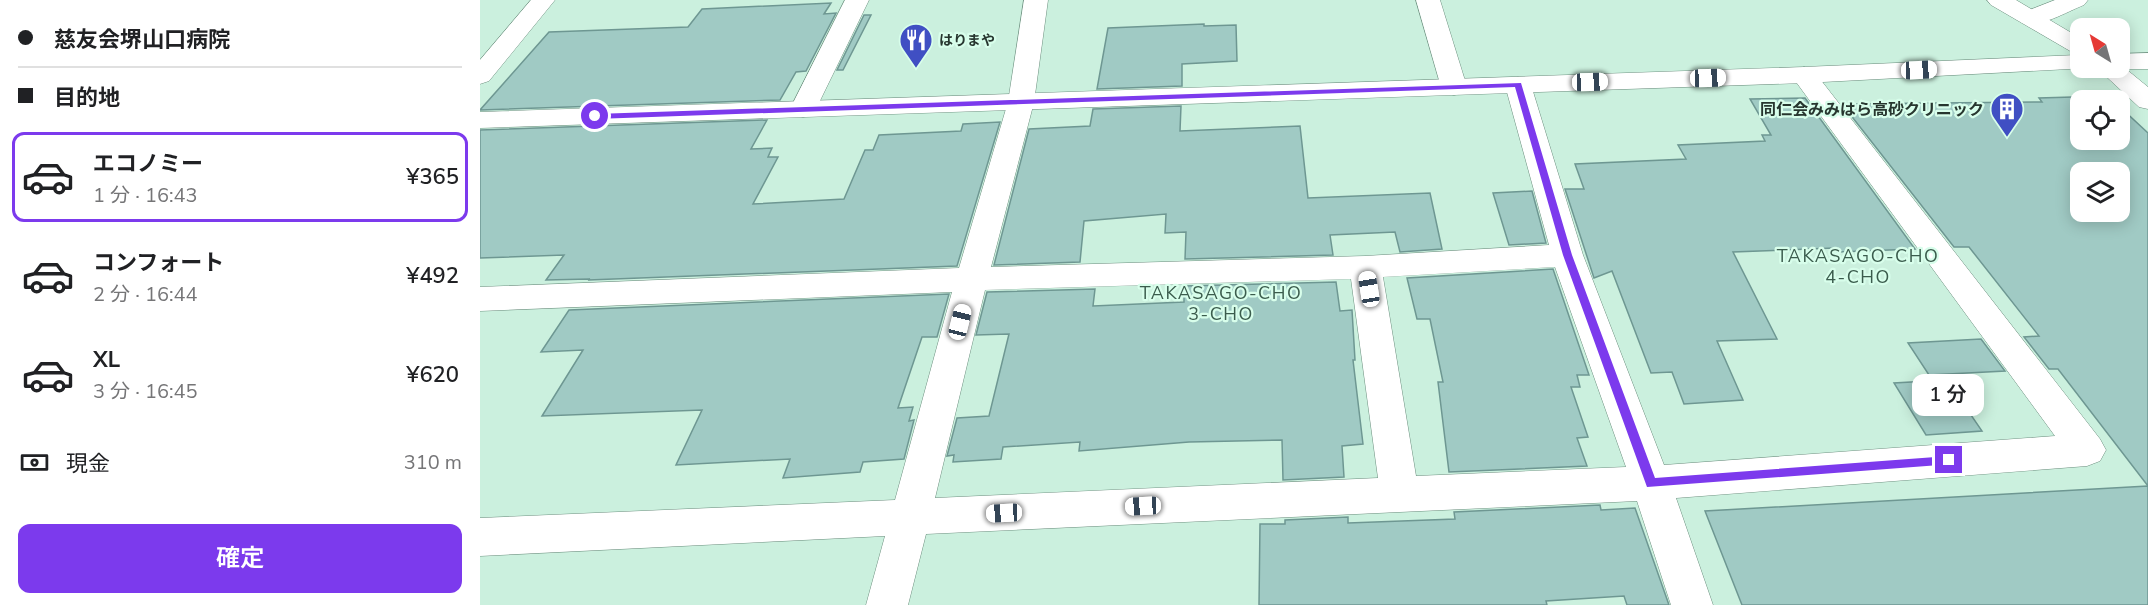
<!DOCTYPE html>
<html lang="ja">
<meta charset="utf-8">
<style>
body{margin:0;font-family:"Nunito Sans","Noto Sans JP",sans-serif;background:#f6f6f6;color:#202124;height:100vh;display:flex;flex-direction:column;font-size:22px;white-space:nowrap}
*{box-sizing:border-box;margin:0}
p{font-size:20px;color:#757577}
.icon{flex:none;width:33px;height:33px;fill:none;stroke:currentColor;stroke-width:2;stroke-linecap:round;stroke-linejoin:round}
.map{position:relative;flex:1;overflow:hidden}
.drawer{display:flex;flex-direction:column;background:#fff;width:480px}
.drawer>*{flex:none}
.banner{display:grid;align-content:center;height:132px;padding:0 18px;background:#fff}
.needle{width:39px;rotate:323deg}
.fabs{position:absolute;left:1590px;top:18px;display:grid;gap:12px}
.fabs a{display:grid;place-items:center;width:60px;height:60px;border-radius:12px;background:#fff;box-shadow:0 3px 15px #0003;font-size:30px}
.end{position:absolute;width:27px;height:27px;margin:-14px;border:8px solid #7c3aed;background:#fff;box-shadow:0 0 0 3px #fff}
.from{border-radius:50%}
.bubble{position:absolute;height:42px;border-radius:12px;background:#fff;box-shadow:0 3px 15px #0003;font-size:20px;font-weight:600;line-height:42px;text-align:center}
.car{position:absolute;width:18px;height:36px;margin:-18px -9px;border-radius:8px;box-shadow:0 0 4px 2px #0007;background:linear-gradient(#fff 24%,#345 0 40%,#fff 0 76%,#345 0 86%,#fff 0)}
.banner b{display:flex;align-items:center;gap:21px;height:57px;font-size:22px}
.banner b+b{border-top:2px solid #e0e0e0}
.banner i{width:15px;height:15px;background:#202124}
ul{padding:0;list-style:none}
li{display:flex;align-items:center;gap:18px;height:90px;margin:0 12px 9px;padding:0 6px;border:3px solid transparent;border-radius:12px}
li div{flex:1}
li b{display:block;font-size:22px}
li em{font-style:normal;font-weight:600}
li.active{border-color:#7c3aed}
li>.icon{width:54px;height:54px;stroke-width:1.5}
.pay{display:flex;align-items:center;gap:15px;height:66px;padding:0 18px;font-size:22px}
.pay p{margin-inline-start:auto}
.primary-button{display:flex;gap:12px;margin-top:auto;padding:12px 18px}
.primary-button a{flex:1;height:69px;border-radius:12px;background:#7c3aed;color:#fff;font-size:24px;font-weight:600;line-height:69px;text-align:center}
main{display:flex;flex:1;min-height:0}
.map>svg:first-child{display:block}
.building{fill:#a0cac4;stroke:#6e9792;stroke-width:1.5;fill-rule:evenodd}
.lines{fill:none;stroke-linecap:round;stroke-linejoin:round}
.minor-casing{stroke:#6d8f7f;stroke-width:1}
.tertiary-casing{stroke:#6d8f7f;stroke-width:1}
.minor{fill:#fff;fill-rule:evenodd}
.tertiary{fill:#fff;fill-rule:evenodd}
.route{fill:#7c3aed}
.labels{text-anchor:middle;stroke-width:4.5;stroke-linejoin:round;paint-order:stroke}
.far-poi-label{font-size:14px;font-weight:bold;fill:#27362f;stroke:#d8feeb;text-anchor:start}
.poi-label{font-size:16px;font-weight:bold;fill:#27362f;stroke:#d8feeb;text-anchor:end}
.neighbourhood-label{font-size:18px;letter-spacing:1.5px;fill:#3b5c4d;stroke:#d8feeb}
</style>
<main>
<section class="drawer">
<div class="banner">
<b><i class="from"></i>慈友会堺山口病院</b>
<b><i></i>目的地</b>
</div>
<ul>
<li class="active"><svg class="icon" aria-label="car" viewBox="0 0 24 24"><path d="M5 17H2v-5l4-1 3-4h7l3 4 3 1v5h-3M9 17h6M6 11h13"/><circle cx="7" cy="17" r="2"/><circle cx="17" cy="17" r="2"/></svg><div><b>エコノミー</b><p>1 分 · 16:43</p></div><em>¥365</em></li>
<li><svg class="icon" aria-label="car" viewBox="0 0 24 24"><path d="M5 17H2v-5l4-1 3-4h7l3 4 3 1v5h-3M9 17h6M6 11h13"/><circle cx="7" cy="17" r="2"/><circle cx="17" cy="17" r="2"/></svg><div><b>コンフォート</b><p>2 分 · 16:44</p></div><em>¥492</em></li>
<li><svg class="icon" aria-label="car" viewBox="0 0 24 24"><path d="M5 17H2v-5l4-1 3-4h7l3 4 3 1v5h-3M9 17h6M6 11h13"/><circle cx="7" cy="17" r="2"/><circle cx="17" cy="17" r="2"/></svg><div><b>XL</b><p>3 分 · 16:45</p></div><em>¥620</em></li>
</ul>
<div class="pay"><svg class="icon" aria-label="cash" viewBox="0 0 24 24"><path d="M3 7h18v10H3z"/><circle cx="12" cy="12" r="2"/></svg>現金<p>310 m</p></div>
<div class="primary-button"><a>確定</a></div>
</section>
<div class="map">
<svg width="1668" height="605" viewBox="0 0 1668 605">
<rect width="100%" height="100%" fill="#cbf0de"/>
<g class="building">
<path d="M 351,3 L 344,14 L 356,13 L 326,71 L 316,72 L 300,100 L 0,110 L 69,32 L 208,27 L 222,9 Z"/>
<path d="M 384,15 L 391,15 L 363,70 L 357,70 Z"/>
<path d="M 724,24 L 724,26 L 756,25 L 757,61 L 702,64 L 702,86 L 617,89 L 628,28 Z"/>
<path d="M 1628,96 L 1633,100 L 1600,100 L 1600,140 L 1640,140 L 1640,107 L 1668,133 L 1668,486 L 1578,369 L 1569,369 L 1544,337 L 1559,336 L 1489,247 L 1474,247 L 1362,104 L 1562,102 L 1559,98 ZM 1600,172 L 1640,172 L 1640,212 L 1600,212 Z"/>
<path d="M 1325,98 L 1435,249 L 1357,252 L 1354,248 L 1253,252 L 1297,339 L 1237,341 L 1263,400 L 1204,404 L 1192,372 L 1171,373 L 1132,271 L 1114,278 L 1085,189 L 1104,189 L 1095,164 L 1206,159 L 1198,145 L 1285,141 L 1282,135 L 1291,135 L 1270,99 Z"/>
<path d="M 701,106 L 700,131 L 820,126 L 828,198 L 950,193 L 962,249 L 920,252 L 915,232 L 850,235 L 853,255 L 705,259 L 706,232 L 685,233 L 686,214 L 604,221 L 600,262 L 514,265 L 549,129 L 610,126 L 613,109 Z"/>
<path d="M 287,120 L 271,149 L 292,148 L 288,157 L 298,157 L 273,204 L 364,199 L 385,150 L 393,150 L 399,135 L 481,131 L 483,124 L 520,122 L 477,266 L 108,280 L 110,279 L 66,280 L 84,255 L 0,258 L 0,130 Z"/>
<path d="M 1052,191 L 1066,243 L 1029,245 L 1013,193 Z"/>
<path d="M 1073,269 L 1109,375 L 1097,375 L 1100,387 L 1091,387 L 1108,437 L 1097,438 L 1107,466 L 969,472 L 958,382 L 963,382 L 950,319 L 937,319 L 927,278 Z"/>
<path d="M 856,282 L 860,311 L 872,310 L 875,360 L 873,360 L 883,444 L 862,446 L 864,477 L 803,480 L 802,440 L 709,442 L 599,451 L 600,442 L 523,447 L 521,459 L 473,462 L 474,455 L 467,456 L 477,418 L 509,416 L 529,334 L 496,335 L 507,292 L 615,289 L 613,306 L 704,302 L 704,286 Z"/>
<path d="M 469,294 L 457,337 L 442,337 L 418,408 L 433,407 L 429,421 L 434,420 L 424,459 L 383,462 L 380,472 L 303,478 L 310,459 L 196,465 L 222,410 L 62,416 L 103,350 L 61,352 L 89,310 Z"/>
<path d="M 1501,339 L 1525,371 L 1449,375 L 1428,343 Z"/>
<path d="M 1467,380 L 1502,431 L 1446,435 L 1414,383 Z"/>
<path d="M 1668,486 L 1668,605 L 1262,605 L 1225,511 Z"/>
<path d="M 1120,505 L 1121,510 L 1155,508 L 1189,605 L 1147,605 L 1144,596 L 1066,601 L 1067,605 L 779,605 L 780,524 L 805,524 L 805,520 L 868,517 L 868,523 L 975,519 L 974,512 Z"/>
</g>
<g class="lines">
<g class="minor-casing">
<g id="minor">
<path d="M 51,0 L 75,0 L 9,81 L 0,84 L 0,60 Z"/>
<path d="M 365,0 L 389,0 L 336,109 L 332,115 L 323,117 L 314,115 L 310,109 Z"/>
<path d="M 544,0 L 568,0 L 554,102 L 511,267 L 885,256 L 1069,245 L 1025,85 L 1029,80 L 1038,77 L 1047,80 L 1051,85 L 1103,255 L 1184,465 L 1575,436 L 1311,75 L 1315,70 L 1324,67 L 1333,70 L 1620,439 L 1626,450 L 1620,461 L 1607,466 L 1196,498 L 1233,605 L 1191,605 L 1157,501 L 446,534 L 428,605 L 386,605 L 405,536 L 0,556 L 0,518 L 415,500 L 472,292 L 0,311 L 0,287 L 479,268 L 528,102 ZM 1075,267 L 1146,467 L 936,476 L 903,277 ZM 871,279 L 898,478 L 455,498 L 505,290 Z"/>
<path d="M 936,0 L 960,0 L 987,87 L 983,93 L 974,95 L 965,93 L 961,87 Z"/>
<path d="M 1575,0 L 1608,0 L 1604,5 C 1586,12 1561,28 1542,23 L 1538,18 L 1542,13 Z"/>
</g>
</g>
<g class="tertiary-casing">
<g id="tertiary">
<path d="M 1507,0 L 1536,0 L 1600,38 L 1600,68 L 1608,68 L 1324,83 L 0,128 L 0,112 L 1324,67 L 1597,55 L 1511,5 Z"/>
<path d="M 1668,53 L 1668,69 L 1646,69 L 1668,87 L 1668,109 L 1659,107 L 1617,68 L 1640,68 L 1640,54 Z"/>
</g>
</g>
<use href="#minor" class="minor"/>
<use href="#tertiary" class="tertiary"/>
</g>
<path class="route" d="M 1041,83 L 1092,255 L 1175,478 L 1469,456 L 1475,460 L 1473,464 L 1167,487 L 1083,255 L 1035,87 L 115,119 L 111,116 L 115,114 Z"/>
<defs>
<g id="restaurant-pin" transform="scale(1.725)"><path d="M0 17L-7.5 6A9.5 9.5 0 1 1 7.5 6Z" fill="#404fc3" stroke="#d8feeb"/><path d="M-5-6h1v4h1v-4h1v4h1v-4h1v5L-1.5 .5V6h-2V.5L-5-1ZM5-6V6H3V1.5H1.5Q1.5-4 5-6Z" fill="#fff"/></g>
<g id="building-pin" transform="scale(1.725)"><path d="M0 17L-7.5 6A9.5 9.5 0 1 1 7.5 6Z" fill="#404fc3" stroke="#d8feeb"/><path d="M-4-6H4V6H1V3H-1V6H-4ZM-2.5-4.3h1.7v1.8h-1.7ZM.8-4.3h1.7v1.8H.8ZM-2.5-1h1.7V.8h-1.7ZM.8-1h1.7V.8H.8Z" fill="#fff"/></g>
</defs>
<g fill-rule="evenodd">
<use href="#restaurant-pin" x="436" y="40"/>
<use href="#building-pin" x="1527" y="109"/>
</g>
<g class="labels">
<g class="far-poi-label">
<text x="459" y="45">はりまや</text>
</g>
<g class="poi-label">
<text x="1504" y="115">同仁会みみはら高砂クリニック</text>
</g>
<g class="neighbourhood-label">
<text x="1378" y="262">TAKASAGO-CHO<tspan x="1378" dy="21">4-CHO</tspan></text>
<text x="741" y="299">TAKASAGO-CHO<tspan x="741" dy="21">3-CHO</tspan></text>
</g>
</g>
</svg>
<div class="fabs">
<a><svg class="needle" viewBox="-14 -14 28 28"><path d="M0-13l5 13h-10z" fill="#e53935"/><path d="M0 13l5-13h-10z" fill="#757577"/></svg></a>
<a><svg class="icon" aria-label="locate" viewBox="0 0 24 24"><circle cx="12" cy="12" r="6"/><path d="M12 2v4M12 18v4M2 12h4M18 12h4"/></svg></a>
<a><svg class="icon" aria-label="layers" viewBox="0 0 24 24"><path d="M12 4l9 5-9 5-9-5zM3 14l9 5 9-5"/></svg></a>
</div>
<i class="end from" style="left:115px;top:116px"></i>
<i class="end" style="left:1469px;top:460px"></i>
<div class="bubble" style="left:1432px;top:374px;width:72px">1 分</div>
<i class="car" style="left:1439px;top:70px;rotate:87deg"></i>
<i class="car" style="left:1228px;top:78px;rotate:88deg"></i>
<i class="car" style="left:1110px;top:82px;rotate:88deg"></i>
<i class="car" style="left:889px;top:289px;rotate:351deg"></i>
<i class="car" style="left:480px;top:322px;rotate:14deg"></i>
<i class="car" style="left:663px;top:506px;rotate:267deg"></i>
<i class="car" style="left:524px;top:513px;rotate:267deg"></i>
</div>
</main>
